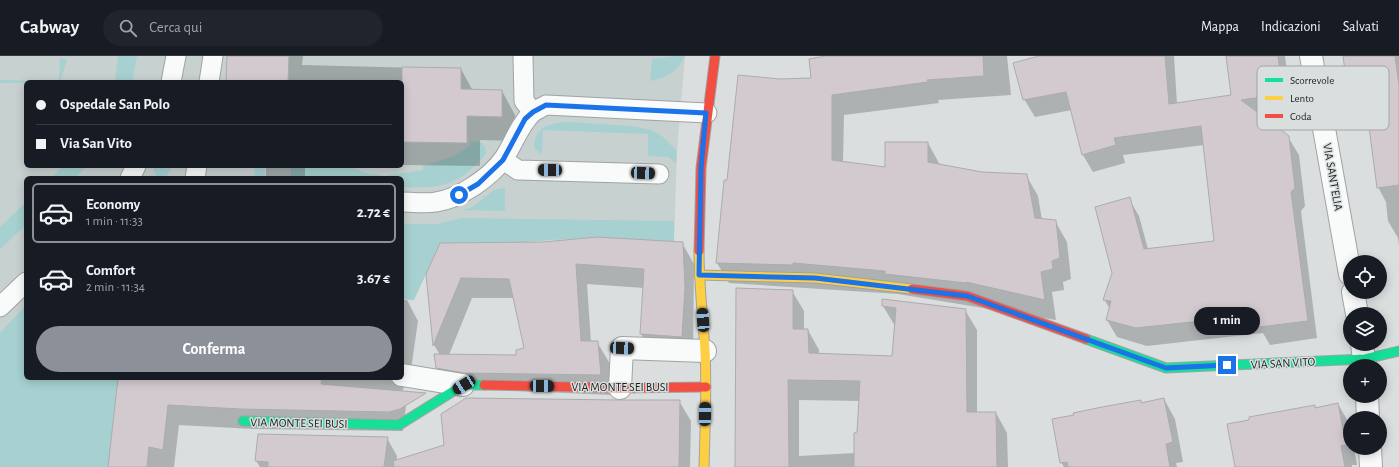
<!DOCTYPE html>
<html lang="it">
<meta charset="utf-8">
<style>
body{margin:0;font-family:"Alegreya Sans",sans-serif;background:#20242c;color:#f1f3f6;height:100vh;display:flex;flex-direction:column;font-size:15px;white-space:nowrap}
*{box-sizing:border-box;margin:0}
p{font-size:13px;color:#9ea1a6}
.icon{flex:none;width:22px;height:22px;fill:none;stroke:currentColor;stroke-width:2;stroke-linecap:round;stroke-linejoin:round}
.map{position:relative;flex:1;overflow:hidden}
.panel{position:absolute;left:24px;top:120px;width:380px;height:204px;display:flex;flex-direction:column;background:#171b24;border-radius:6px;box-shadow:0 2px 10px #0003}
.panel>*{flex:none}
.hud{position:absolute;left:24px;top:24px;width:380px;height:88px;border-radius:6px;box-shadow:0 2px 10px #0003;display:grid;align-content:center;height:88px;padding:0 12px;background:#171b24}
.controls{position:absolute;left:1343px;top:199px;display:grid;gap:8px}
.controls a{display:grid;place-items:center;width:44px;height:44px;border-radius:50%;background:#171b24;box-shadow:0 2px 10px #0003;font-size:20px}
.end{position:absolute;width:18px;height:18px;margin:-9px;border:5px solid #1a73e8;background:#fff;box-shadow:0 0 0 2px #fff}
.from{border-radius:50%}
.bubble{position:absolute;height:28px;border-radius:14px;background:#171b24;box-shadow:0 2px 10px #0003;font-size:13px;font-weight:600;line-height:28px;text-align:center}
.car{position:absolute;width:12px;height:24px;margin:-12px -6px;border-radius:5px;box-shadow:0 0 3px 1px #0007;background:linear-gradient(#222 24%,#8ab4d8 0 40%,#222 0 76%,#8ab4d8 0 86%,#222 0)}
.hud b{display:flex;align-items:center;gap:14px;height:38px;font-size:15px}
.hud b+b{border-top:1px solid #363941}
.hud i{width:10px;height:10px;background:#f1f3f6}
ul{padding:7px 0 0;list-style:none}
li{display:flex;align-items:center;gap:12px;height:60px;margin:0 8px 6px;padding:0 4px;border:2px solid transparent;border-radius:6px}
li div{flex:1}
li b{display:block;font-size:15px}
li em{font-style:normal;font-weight:600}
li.on{border-color:#8c9099}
li>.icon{width:36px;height:36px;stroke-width:1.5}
.button{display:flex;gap:8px;margin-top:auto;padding:8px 12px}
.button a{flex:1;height:46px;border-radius:24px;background:#8c9099;color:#fff;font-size:16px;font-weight:600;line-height:46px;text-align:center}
header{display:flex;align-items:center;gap:24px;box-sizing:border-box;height:56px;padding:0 20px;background:#171b24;border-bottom:1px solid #363941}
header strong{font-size:19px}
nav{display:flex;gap:22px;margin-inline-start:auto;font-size:14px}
.search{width:280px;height:36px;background:#20242c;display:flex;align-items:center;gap:10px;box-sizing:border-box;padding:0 14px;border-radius:22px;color:#9ea1a6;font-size:15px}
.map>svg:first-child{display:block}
.built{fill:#c7d1d0;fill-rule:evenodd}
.green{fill:#a6d1d0}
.shadow{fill:#0003;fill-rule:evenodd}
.building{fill:#d3cacf;stroke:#abacac}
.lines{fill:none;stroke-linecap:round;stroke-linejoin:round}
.lane-casing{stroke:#a0a3a3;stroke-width:21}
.street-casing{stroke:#a0a3a3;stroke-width:24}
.fast-casing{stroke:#a0a3a3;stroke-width:11}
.slow-casing{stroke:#a0a3a3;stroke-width:11}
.jam-casing{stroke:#a0a3a3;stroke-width:11}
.lane{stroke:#f9fafa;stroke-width:19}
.street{stroke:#f9fafa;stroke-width:22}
.fast{stroke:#16e098;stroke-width:9}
.slow{stroke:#ffcf43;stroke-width:9}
.jam{stroke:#f24e42;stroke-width:9}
.route{stroke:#1a73e8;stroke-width:5}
.labels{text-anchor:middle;stroke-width:3;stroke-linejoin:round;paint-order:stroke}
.street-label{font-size:12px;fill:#1c1e1e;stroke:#d9dfdf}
.key{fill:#d9dfdf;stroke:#a0a5a5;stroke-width:1}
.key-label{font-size:11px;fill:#1c1e1e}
</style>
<header>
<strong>Cabway</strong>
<div class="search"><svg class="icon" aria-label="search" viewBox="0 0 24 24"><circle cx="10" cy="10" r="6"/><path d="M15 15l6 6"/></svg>Cerca qui</div>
<nav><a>Mappa</a><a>Indicazioni</a><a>Salvati</a></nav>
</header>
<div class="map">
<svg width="1399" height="411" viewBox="0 0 1399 411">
<rect width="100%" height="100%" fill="#dadede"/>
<path class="built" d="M 0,0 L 685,0 L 677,95 L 674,186 L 597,181 L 523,186 L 440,187 L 414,244 L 402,243 L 402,122 L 26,122 L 26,322 L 118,322 L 108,411 L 0,411 ZM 26,26 L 402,26 L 402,110 L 26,110 Z"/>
<g class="green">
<path d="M 118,0 L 137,0 L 132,26 L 115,26 Z"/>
<path d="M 676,0 L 685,0 C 678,15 666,22 650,25 L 652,3 Z"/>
<path d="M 60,2 L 67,4 L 60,26 L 0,27 L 0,24 L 59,25 Z"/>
<path d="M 568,66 L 631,70 L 651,74 L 662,80 L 677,95 L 676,107 L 668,101 L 648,100 L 648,78 L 543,74 L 542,98 L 535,93 C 532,71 550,67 568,66 Z"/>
<path d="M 470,85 L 481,86 L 485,91 L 486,98 C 459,129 441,133 402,131 L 402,122 L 291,122 L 291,110 L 347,110 L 366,117 L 385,120 L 423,114 L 423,110 L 452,101 L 470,90 Z"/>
<path d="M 63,110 L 87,110 L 75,122 L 51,122 Z"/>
<path d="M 155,110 L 160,110 L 166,113 L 167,110 L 173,110 L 166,121 C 158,123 151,118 155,110 Z"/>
<path d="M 255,110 L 265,110 L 265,122 L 220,122 L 220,120 L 254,120 Z"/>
<path d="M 505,132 L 505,155 L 463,154 L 472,151 L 494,134 Z"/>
<path d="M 26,146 L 26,169 L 0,193 L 0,171 Z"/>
<path d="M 462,162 L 674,165 L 674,186 L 597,181 L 523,186 L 440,187 L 414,244 L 402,243 L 402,168 L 437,168 Z"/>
<path d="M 26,249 L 26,322 L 118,322 L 108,411 L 0,411 L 0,277 Z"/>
</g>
<g class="shadow">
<path d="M 228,0 L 303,0 L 302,9 L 461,13 L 473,35 L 502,35 L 515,59 L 515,85 L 480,84 L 480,110 L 402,109 L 402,26 L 227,26 Z"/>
<path d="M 831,0 L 1007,0 L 1011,39 L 938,44 L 939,47 L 844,59 L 843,106 L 886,112 L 928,87 L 940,109 L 982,117 L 1026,119 L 1038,140 L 1042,164 L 1055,165 L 1067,186 L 1071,223 L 1063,226 L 1064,234 L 1052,236 L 1056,264 L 898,238 L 729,227 L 717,207 L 728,125 L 780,24 L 812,23 Z"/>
<path d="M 1042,0 L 1174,0 L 1177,48 L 1232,40 L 1227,0 L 1285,0 L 1292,56 L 1261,60 L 1288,81 L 1299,99 L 1305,150 L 1301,155 L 1317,282 L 1270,289 L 1263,277 L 1147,290 L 1117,281 L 1107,264 L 1110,253 L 1104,243 L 1113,217 L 1129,143 L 1139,160 L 1148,193 L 1216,186 L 1204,89 L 1123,99 L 1125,107 L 1093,116 L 1083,99 L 1072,54 L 1035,61 L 1024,43 Z"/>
<path d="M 1344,0 L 1399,0 L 1399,190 L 1398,182 L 1388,165 L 1386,146 L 1378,131 L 1370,69 L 1362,70 L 1351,50 Z"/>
<rect x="266" y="110" width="39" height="12"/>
<path d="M 682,187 L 694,208 L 693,301 L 653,298 L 641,278 L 644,232 L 587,228 L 591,286 L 597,286 L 609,306 L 612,339 L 449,332 L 437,312 L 440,299 L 434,289 L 427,218 ZM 472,242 L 514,242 L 525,293 L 518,300 L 449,299 Z"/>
<path d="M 792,235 L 804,255 L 804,274 L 808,274 L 819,294 L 819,299 L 893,301 L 895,270 L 883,250 L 883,244 L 965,254 L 977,274 L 977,357 L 996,357 L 1007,377 L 1008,411 L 736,411 ZM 799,344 L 860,345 L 855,397 L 799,400 Z"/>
<path d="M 402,244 L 407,244 L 418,265 L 409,328 L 404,331 L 401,338 L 401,342 L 406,350 L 403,375 L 253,373 L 179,369 L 174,411 L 108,411 L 119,322 L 402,322 Z"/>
<path d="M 1164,343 L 1175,363 L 1183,406 L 1176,407 L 1177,411 L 1064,411 L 1061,406 L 1140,345 L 1142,348 Z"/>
<path d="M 679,345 L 691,365 L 690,411 L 420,411 Z"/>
<path d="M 1338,348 L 1349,367 L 1350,392 L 1354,392 L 1357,409 L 1352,409 L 1352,411 L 1236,411 L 1314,350 L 1316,352 Z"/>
<path d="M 387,382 L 397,400 L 396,411 L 260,411 L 256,405 Z"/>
</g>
<g class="building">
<path d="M 227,0 L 289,0 L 288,26 L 226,26 Z"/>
<path d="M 825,0 L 983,0 L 984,20 L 927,24 L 928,26 L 832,39 L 832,104 L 885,111 L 885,86 L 928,86 L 928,106 L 982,116 L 1027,118 L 1035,162 L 1056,164 L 1060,202 L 1052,205 L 1053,213 L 1041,216 L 1045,244 L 966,226 L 966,227 L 885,218 L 885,215 L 793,207 L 793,209 L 716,207 L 724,124 L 727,124 L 738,19 L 780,23 L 811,22 L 809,3 Z"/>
<path d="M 1039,0 L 1165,0 L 1169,48 L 1231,39 L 1226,0 L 1278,0 L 1283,38 L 1241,44 L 1289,80 L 1295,132 L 1291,136 L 1308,265 L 1259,271 L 1257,259 L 1136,272 L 1106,264 L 1111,245 L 1103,244 L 1112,217 L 1095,151 L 1130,141 L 1144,193 L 1214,185 L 1201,70 L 1114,82 L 1116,89 L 1082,99 L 1066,36 L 1023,44 L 1013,7 Z"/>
<path d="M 1343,0 L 1395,0 L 1399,29 L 1399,129 L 1377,132 L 1366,48 L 1350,51 Z"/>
<path d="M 402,11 L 461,12 L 461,33 L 502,34 L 502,61 L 467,60 L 467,87 L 402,86 Z"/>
<path d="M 597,181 L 683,186 L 685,232 L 682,281 L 640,278 L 644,213 L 576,208 L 581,285 L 598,285 L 601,319 L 464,317 L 436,312 L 434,298 L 516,299 L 516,294 L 524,292 L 509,223 L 461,222 L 433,290 L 426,218 L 440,187 L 543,186 Z"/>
<path d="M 736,232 L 793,234 L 793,273 L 808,273 L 809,297 L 892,300 L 896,252 L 882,250 L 882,243 L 966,253 L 967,356 L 996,356 L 997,411 L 854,411 L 854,377 L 857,376 L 860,325 L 788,324 L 789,411 L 735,411 Z"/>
<path d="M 118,322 L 322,322 L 321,328 L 426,337 L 400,353 L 389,356 L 240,353 L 168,349 L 163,394 L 149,391 L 147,411 L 108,411 Z"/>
<path d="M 466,342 L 620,344 L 680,344 L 679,411 L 394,411 L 393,405 L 444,389 L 441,358 Z"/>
<path d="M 1164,342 L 1173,386 L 1166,388 L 1170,411 L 1068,411 L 1067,406 L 1060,407 L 1052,363 L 1074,359 L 1073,357 L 1102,351 L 1141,344 L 1141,347 Z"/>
<path d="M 1338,347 L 1346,389 L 1341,390 L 1345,411 L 1235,411 L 1227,368 L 1249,364 L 1249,361 L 1315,349 L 1315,352 Z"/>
<path d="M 258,378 L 388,381 L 384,411 L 268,411 L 268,406 L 255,405 Z"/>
</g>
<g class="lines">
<g class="lane-casing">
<g id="lane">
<path d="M 171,26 L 176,0"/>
<path d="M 209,26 L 213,0"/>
<path d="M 533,56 L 546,49 L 707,57"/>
<path d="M 503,104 L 518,114 L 659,118"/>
<path d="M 130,122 L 136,110"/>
<path d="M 195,122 L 197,110"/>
<path d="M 402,146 C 413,146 425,148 436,146 C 459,143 491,121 504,102 C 514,87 519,69 533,56 L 524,45 L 523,0"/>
<path d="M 0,251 L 26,226"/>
</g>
</g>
<g class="street-casing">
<g id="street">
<path d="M 1311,0 L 1350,218"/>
<path d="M 1353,236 L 1357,258"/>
<path d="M 1362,288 L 1365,310"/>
<path d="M 402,319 L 463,329"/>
<path d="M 620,332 L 622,292 L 705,295"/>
<path d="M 1367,340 L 1368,362"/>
<path d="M 1370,392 L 1371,411"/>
</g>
</g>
<g class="fast-casing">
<g id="fast">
<path d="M 1086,283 L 1166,312 L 1365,303 L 1399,295"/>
<path d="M 243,365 L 399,369 L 463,329 L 484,329"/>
</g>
</g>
<g class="slow-casing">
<g id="slow">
<path d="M 699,195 C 699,229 703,262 705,295 C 707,334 705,372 704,411"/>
<path d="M 699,219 L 815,222 L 912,233"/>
</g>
</g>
<g class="jam-casing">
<g id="jam">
<path d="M 699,195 L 701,112 L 715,0"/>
<path d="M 912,233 L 967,240 L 1086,283"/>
<path d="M 484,329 L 620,332 L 706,331"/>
</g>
</g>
<use href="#lane" class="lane"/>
<use href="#street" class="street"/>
<use href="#fast" class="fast"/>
<use href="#slow" class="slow"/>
<use href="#jam" class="jam"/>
</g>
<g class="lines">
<path class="route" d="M 459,139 L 478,128 L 503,104 L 525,63 L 533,56 L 546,49 L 706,57 L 701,112 L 699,219 L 815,222 L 967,240 L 1166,312 L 1227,309"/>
</g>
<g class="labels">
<g class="street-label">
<text transform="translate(1333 121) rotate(80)" y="4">VIA SANT'ELIA</text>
<text transform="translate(1283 307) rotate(-3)" y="4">VIA SAN VITO</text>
<text x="620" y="335">VIA MONTE SEI BUSI</text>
<text transform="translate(299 367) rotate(1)" y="4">VIA MONTE SEI BUSI</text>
</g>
</g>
<rect x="1257" y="10" width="132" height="64" rx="6" class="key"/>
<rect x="1265" y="22" width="18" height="4" fill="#16e098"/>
<rect x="1265" y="40" width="18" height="4" fill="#ffcf43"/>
<rect x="1265" y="58" width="18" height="4" fill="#f24e42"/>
<g class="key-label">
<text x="1290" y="28">Scorrevole</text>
<text x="1290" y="46">Lento</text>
<text x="1290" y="64">Coda</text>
</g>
</svg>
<div class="controls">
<a><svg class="icon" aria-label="locate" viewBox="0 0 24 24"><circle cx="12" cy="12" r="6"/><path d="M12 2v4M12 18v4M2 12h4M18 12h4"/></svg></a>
<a><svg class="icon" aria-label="layers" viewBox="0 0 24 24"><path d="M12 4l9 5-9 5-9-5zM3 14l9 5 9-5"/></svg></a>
<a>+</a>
<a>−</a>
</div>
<i class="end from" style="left:459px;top:139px"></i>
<i class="end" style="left:1227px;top:309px"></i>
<div class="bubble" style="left:1194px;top:251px;width:66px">1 min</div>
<i class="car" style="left:550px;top:114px;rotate:271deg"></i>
<i class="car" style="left:643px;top:117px;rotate:92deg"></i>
<i class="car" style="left:703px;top:264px;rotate:356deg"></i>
<i class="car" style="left:622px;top:292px;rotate:92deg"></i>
<i class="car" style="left:464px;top:329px;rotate:238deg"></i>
<i class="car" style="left:542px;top:330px;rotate:91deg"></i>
<i class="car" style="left:705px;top:358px;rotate:1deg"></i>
<div class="hud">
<b><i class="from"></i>Ospedale San Polo</b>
<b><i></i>Via San Vito</b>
</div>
<section class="panel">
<ul>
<li class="on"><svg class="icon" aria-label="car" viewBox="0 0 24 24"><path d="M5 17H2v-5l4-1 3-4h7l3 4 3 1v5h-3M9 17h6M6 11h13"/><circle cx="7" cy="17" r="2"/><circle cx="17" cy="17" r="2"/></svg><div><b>Economy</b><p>1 min · 11:33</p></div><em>2.72 €</em></li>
<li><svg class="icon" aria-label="car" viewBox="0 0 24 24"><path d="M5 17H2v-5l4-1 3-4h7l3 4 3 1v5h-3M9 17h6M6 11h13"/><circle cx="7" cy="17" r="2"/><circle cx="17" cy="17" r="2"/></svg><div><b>Comfort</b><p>2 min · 11:34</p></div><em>3.67 €</em></li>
</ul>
<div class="button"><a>Conferma</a></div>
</section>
</div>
